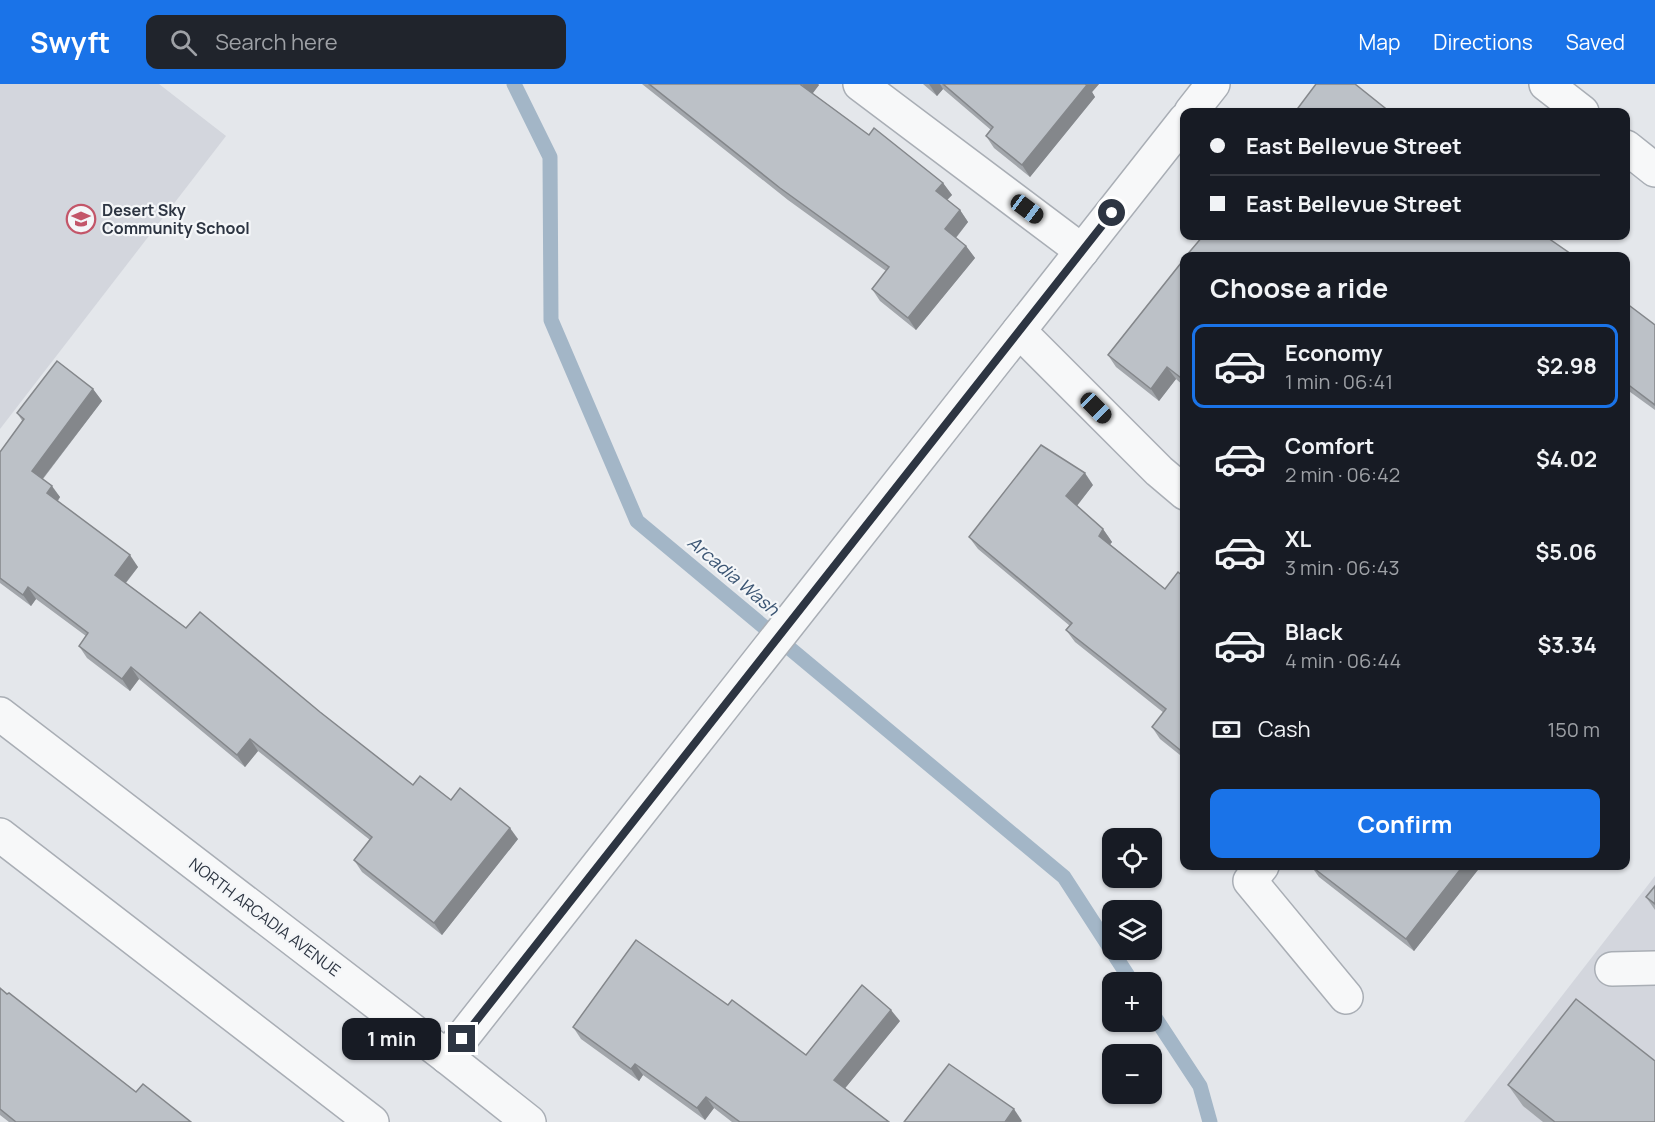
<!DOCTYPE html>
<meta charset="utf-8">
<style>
body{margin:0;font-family:Manrope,sans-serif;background:#20242c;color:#f1f3f6;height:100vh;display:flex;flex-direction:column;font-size:22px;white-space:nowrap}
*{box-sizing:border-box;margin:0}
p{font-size:20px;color:#9ea1a6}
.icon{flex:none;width:33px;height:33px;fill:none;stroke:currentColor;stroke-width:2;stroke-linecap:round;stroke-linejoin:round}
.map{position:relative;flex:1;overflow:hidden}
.side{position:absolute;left:1180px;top:168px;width:450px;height:618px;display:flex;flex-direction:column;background:#171b24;border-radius:12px;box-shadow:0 2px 4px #0004}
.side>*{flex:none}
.banner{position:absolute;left:1180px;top:24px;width:450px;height:132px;border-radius:12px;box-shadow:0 2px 4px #0004;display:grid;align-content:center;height:132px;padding:0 30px;background:#171b24}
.controls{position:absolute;left:1102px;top:744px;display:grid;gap:12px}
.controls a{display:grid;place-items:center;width:60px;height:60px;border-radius:12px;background:#171b24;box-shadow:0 2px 4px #0004;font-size:30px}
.end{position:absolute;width:27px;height:27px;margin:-14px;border:8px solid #2d3542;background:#fff;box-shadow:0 0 0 3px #fff}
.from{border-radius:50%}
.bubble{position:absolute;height:42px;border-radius:12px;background:#171b24;box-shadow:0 2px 4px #0004;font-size:20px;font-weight:700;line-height:42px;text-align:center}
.car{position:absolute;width:18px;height:36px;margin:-18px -9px;border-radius:8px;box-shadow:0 0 4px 2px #0007;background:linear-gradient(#222 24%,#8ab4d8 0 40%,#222 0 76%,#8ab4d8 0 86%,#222 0)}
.banner b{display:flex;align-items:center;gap:21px;height:57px;font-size:22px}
.banner b+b{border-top:2px solid #363941}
.banner i{width:15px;height:15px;background:#f1f3f6}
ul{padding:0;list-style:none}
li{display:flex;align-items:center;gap:18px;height:84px;margin:0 12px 9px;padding:0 18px;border:3px solid transparent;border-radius:12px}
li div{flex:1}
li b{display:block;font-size:22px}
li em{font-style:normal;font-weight:700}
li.on{border-color:#1a73e8}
li>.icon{width:54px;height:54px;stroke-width:1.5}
h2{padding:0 30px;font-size:27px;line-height:72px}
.pay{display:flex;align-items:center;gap:15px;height:66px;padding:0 30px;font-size:22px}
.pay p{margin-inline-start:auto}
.action{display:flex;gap:12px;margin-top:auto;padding:12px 30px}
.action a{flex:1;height:69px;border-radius:12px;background:#1a73e8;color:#fff;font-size:24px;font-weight:700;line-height:69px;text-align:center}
header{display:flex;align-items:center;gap:36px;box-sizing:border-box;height:84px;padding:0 30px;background:#1a73e8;color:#fff}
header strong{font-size:28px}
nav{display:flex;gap:33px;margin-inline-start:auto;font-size:21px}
.search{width:420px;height:54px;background:#20242c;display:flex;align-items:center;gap:15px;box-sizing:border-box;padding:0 21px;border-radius:12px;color:#9ea1a6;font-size:22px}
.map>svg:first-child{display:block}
.built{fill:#d3d6dd}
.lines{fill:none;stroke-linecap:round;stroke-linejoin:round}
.stream{stroke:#a3b6c7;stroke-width:15}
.minor-casing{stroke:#a9aeb5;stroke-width:36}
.minor{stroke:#f7f8f9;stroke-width:33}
.wall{fill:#a2a6ab}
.shaded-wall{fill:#84878b}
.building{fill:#bcc1c7;stroke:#84878b;stroke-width:1.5}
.route{stroke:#2d3542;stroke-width:8}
.labels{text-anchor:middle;stroke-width:4.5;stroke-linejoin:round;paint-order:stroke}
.poi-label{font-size:16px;font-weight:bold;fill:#2d3542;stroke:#f4f6f8;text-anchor:start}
.street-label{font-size:16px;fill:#2d3542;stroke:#f4f6f8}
.water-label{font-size:18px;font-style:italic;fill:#3b5573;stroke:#f4f6f8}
</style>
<header>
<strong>Swyft</strong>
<div class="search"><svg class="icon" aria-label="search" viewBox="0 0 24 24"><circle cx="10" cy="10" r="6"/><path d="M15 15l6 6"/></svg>Search here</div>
<nav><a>Map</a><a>Directions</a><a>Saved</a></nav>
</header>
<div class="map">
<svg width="1655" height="1038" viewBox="0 0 1655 1038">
<rect width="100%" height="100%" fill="#e4e7eb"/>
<g class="built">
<path d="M 0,0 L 159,0 L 226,52 L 0,345 Z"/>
<path d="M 1655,792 L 1655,1038 L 1464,1038 Z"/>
</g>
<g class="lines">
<g class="stream">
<path d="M 514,0 L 550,73 L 551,236 L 637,437 L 1064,793 L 1132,898"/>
<path d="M 1152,929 L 1200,1002 L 1210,1038"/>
</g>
<g class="minor-casing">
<g id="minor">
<path d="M 860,0 L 1082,167"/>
<path d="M 1546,0 L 1582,28"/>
<path d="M 1191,28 L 1213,0"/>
<path d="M 1626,63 L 1655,86"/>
<path d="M 1019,247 L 1159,387 L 1185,409"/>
<path d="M 0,630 L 447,973 L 529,1038"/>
<path d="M 0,751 L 372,1038"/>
<path d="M 1262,782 L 1250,797 L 1346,913"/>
<path d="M 1612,885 L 1655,884"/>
<path d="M 447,973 L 1185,36"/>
</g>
</g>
<use href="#minor" class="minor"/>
</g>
<g class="wall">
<path d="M 642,0 L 818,0 L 819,1 L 812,9 L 869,51 L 943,99 L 952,111 L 947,116 L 960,126 L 968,138 L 956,154 L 966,162 L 975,174 L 916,246 L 880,217 L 872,205 L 886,187 L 788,116 Z"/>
<path d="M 923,0 L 1099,0 L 1092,8 L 1095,13 L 1030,93 L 994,64 L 986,52 L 991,46 L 943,5 L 937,12 Z"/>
<path d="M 1185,174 L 1185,303 L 1176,295 L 1159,317 L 1116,283 L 1108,271 Z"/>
<path d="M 1626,219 L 1655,241 L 1655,326 L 1626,305 Z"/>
<path d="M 93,305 L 102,317 L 43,395 L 60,413 L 58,417 L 138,483 L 126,499 L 186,544 L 320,628 L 413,701 L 451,716 L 518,755 L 442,851 L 362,788 L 354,776 L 370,756 L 258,667 L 245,683 L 139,595 L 130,607 L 87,574 L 79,562 L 86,552 L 36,515 L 31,522 L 0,499 L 0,368 L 23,338 L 17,329 Z"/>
<path d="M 1093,401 L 1077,422 L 1103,445 L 1112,458 L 1110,460 L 1165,505 L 1185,494 L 1185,675 L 1160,655 L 1152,643 L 1164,629 L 1075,558 L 1066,546 L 1070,542 L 978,465 L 969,453 Z"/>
<path d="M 1311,782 L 1481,782 L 1414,867 L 1319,793 Z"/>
<path d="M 1655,802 L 1655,826 L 1646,813 Z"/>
<path d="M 0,904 L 136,1008 L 191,1038 L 9,1038 L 0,1031 Z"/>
<path d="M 728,921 L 806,971 L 900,937 L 845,1004 L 889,1038 L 732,1038 L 714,1024 L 705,1036 L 643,991 L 639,997 L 581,955 L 573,943 Z"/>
<path d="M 1508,1001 L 1655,1038 L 1543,1038 L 1523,1022 Z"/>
</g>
<g class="shaded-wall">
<path d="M 802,0 L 818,0 L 819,1 L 810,13 Z"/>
<path d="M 929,0 L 940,0 L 943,5 L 937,12 Z"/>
<path d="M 1084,0 L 1099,0 L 1092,8 L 1095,13 L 1030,93 L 1022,81 Z"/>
<path d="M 943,99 L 952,111 L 944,119 L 936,107 Z"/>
<path d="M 960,126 L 968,138 L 953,157 L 945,145 Z"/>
<path d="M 966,162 L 975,174 L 916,246 L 908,234 Z"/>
<path d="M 1167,283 L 1176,295 L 1159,317 L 1151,305 Z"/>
<path d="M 93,305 L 102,317 L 40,398 L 32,387 Z"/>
<path d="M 1085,389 L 1093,401 L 1075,424 L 1066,412 Z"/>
<path d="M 52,402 L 60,413 L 55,420 L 47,409 Z"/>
<path d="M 1103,445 L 1112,458 L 1107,464 L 1099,452 Z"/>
<path d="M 130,471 L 138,483 L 123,502 L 115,491 Z"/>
<path d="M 28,503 L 36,515 L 31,522 L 23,511 Z"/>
<path d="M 131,583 L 139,595 L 130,607 L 122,595 Z"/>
<path d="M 250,655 L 258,667 L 245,683 L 237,671 Z"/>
<path d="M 510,744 L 518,755 L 442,851 L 434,839 Z"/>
<path d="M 1463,782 L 1481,782 L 1414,867 L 1406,855 Z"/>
<path d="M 891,926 L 900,937 L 842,1008 L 834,996 Z"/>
<path d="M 635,980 L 643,991 L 639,997 L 631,985 Z"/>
<path d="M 706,1013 L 714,1024 L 705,1036 L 697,1024 Z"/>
<path d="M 1014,1025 L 1022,1037 L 1021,1038 L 1005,1038 Z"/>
</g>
<g class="building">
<path d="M 649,0 L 802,0 L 801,1 L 869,51 L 874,44 L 943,99 L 936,107 L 960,126 L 945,145 L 966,162 L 908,234 L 872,205 L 889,183 L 780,104 Z"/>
<path d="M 943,0 L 1085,0 L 1087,1 L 1022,81 L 986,52 L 993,43 Z"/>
<path d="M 1316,0 L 1355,0 L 1390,28 L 1295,28 Z"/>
<path d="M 1203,152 L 1545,152 L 1574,172 L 1186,172 Z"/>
<path d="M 1185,174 L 1185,297 L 1167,283 L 1151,305 L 1108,271 Z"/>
<path d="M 1626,219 L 1655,241 L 1655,321 L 1626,299 Z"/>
<path d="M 57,277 L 93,305 L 32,387 L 52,402 L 47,409 L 130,471 L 115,491 L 186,544 L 200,528 L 320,628 L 413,701 L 420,692 L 451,716 L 460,704 L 510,744 L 434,839 L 354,776 L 372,753 L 250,655 L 237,671 L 131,583 L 122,595 L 79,562 L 88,549 L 28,503 L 23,511 L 0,494 L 0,368 L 24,335 L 17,329 Z"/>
<path d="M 1041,361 L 1085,389 L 1066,412 L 1103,445 L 1099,452 L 1165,505 L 1178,488 L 1185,494 L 1185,670 L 1152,643 L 1166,625 L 1066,546 L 1072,539 L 969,453 Z"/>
<path d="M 1311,782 L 1463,782 L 1406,855 Z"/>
<path d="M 1655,802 L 1655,820 L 1646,813 Z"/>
<path d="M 636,856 L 728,921 L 732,916 L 806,971 L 862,901 L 891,926 L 834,996 L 889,1038 L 740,1038 L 706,1013 L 697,1024 L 635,980 L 631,985 L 573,943 Z"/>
<path d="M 0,904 L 7,910 L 9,909 L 136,1008 L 143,1000 L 191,1038 L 16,1038 L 0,1025 Z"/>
<path d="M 1576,915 L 1655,977 L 1655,1038 L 1555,1038 L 1508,1001 Z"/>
<path d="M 949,980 L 1014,1025 L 1005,1038 L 904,1038 Z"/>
</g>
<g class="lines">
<path class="route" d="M 462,955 L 1112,129"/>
</g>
<defs>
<g id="school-ring" transform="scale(1.5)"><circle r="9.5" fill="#f4f6f8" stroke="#c35669" stroke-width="1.5"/><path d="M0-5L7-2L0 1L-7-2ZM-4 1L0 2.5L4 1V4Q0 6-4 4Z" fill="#c35669"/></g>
</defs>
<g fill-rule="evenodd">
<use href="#school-ring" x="81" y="135"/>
</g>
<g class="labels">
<g class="poi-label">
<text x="102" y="132">Desert Sky<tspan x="102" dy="18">Community School</tspan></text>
</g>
<g class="street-label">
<text transform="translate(265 833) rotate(37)" y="6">NORTH ARCADIA AVENUE</text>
</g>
<g class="water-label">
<text transform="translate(733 492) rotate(40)" y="6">Arcadia Wash</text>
</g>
</g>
</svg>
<div class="controls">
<a><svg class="icon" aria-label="locate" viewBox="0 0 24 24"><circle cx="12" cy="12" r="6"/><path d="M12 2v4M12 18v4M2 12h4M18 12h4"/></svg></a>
<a><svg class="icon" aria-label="layers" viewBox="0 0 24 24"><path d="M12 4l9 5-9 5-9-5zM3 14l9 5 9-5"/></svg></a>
<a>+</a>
<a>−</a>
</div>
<i class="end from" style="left:1112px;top:129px"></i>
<i class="end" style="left:462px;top:955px"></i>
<div class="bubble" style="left:342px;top:934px;width:99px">1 min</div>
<i class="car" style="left:1027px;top:125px;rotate:127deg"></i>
<i class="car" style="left:1096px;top:324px;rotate:135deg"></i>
<div class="banner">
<b><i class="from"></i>East Bellevue Street</b>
<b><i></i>East Bellevue Street</b>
</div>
<section class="side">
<h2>Choose a ride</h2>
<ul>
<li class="on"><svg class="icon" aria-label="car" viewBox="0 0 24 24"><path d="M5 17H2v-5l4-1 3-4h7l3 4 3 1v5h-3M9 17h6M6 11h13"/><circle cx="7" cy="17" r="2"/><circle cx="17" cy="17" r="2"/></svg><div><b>Economy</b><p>1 min · 06:41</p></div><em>$2.98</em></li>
<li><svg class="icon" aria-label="car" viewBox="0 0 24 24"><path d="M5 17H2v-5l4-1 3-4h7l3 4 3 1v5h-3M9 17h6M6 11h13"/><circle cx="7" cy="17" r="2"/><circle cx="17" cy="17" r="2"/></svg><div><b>Comfort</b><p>2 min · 06:42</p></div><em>$4.02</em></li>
<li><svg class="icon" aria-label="car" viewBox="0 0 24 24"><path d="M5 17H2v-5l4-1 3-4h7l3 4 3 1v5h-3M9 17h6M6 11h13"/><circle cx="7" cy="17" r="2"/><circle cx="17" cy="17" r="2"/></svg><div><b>XL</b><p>3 min · 06:43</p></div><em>$5.06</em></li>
<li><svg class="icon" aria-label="car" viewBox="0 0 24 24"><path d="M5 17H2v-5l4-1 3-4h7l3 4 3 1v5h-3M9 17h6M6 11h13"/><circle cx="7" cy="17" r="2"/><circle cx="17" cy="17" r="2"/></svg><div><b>Black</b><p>4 min · 06:44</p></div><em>$3.34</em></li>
</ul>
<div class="pay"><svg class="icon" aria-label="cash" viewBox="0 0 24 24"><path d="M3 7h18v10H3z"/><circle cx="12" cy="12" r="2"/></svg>Cash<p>150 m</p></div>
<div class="action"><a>Confirm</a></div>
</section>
</div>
